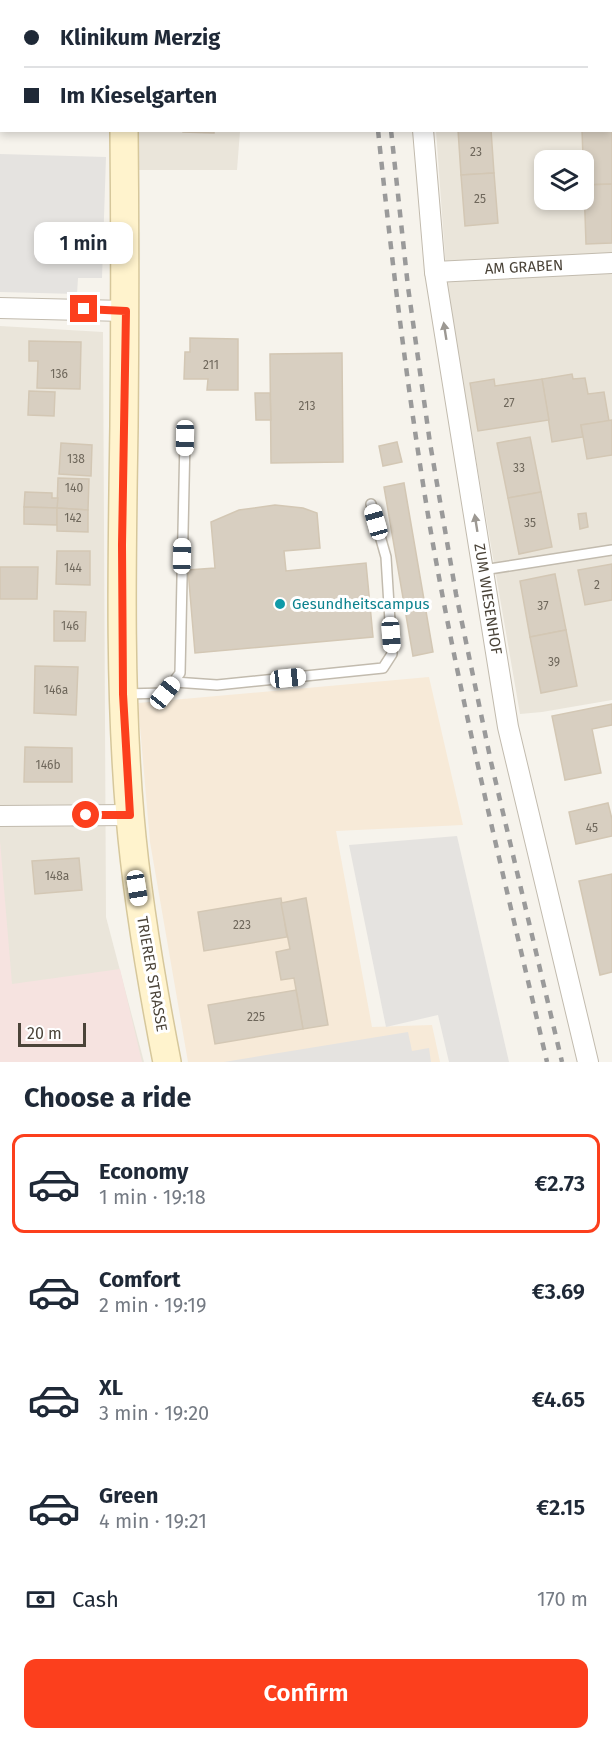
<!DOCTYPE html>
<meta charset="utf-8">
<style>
body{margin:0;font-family:"Fira Sans",sans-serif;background:#f2f2f3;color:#1f2937;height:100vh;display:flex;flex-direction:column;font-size:22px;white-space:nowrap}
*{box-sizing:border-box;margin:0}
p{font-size:20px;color:#747a83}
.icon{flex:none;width:33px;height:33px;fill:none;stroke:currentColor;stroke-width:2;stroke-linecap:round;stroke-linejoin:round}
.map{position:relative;height:1062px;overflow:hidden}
.panel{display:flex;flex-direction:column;background:#fff;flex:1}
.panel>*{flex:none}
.hud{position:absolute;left:0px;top:0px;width:612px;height:132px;box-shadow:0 3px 9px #0003;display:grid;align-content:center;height:132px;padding:0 24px;background:#fff}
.controls{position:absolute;left:534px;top:150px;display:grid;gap:12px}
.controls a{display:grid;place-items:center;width:60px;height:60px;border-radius:12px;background:#fff;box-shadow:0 3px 9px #0003;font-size:30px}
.scale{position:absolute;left:18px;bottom:15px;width:68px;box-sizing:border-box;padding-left:6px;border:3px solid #4b4439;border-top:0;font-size:16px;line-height:21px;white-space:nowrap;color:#4b4439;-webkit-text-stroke:4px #fff;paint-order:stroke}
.end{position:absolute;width:27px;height:27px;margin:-14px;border:8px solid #fc3f1d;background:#fff;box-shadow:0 0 0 3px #fff}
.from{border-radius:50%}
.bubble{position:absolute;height:42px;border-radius:12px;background:#fff;box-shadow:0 3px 9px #0003;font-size:20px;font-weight:600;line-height:42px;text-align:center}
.car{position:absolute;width:18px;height:36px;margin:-18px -9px;border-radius:8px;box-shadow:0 0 4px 2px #0007;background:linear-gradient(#fff 24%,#345 0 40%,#fff 0 76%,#345 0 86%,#fff 0)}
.hud b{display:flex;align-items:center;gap:21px;height:57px;font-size:22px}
.hud b+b{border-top:2px solid #e0e1e3}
.hud i{width:15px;height:15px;background:#1f2937}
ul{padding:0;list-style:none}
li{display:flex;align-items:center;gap:18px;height:99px;margin:0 12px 9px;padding:0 12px;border:3px solid transparent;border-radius:12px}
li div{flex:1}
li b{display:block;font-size:22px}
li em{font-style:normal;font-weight:600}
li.selected{border-color:#fc3f1d}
li>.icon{width:54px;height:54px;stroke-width:1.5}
h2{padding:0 24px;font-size:27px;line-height:72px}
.pay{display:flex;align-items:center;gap:15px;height:66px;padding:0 24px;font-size:22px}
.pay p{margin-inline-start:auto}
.cta{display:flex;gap:12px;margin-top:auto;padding:12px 24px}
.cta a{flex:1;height:69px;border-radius:12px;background:#fc3f1d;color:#fff;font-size:24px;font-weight:600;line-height:69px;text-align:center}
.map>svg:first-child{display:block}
.residential{fill:#eae5da;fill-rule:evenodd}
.commercial{fill:#f7ead8}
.medical{fill:#f6e3e0}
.parking{fill:#e5e3e0}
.building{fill:#d8cfc1;stroke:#d3c7b4;stroke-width:1.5}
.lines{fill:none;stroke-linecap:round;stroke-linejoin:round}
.lane-casing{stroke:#c2bbae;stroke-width:12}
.street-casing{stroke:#c2bbae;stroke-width:22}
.secondary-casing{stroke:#d6c79b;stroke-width:30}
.lane{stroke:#fff;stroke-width:9}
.street{stroke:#fff;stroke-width:20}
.secondary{stroke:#fff3cd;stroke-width:27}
.rail{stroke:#9a9a9a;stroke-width:4.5;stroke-dasharray:8 8;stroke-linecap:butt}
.oneway{fill:#9c9892}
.route{stroke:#fc3f1d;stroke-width:8}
.culture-dot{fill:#0f9aa8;stroke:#fff;stroke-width:2}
.labels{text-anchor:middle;stroke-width:6;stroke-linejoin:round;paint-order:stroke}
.number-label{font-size:12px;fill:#6e675b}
.street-label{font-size:15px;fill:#4b4439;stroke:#fff}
.culture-label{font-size:15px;fill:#0d838f;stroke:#fff;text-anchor:start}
</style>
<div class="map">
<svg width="612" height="1062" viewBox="0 0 612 1062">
<rect width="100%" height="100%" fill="#f6f3ec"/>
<g class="residential">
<path d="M 144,0 L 347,0 L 347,1 L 144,2 Z"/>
<path d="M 426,0 L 612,0 L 612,700 L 542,712 L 520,714 L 448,297 L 436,131 L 610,130 L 610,2 ZM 544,160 L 584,160 L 584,200 L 544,200 Z"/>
<path d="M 139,131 L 240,131 L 237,170 L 137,170 Z"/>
<path d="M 0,326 L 103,332 L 106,917 L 144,1062 L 0,1062 Z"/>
</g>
<path class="commercial" d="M 429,677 L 463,825 L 336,831 L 372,1027 L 432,1025 L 440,1062 L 188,1062 L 150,842 L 138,703 Z"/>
<path class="medical" d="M 0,841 L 12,984 L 120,969 L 142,1062 L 0,1062 Z"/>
<g class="parking">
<path d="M 0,154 L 106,157 L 102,278 L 78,278 L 77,294 L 0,292 Z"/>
<path d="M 457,836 L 509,1062 L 449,1062 L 438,1015 L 386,1027 L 349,845 Z"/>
<path d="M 408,1032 L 412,1051 L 429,1048 L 431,1062 L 224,1062 Z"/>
</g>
<g class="building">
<path d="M 610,125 L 612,125 L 612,184 L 584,185 L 582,130 L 610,130 Z"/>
<path d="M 183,130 L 214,130 L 214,133 L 183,132 Z"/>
<path d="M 458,130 L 491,130 L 494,173 L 461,175 Z"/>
<path d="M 494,173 L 498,223 L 465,226 L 461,175 Z"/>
<path d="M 612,184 L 612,243 L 586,244 L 584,185 Z"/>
<path d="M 190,338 L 238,339 L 238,390 L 207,390 L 208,379 L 184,379 L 185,352 L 190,352 Z"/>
<path d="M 29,341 L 81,342 L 80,389 L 37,388 L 38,361 L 29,361 Z"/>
<path d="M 342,353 L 343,462 L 271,463 L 270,354 Z"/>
<path d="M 572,374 L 573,379 L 585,378 L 588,394 L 604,392 L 609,421 L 581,425 L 583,437 L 552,442 L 542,379 Z"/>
<path d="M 494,379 L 495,386 L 542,379 L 549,420 L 478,431 L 470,383 Z"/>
<path d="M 29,391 L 55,392 L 54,416 L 28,415 Z"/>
<path d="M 255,393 L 270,393 L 271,420 L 256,420 Z"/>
<path d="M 612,420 L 612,455 L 587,459 L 581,425 Z"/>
<path d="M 530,437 L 541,492 L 508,498 L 497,443 Z"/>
<path d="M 397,442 L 402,462 L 383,466 L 379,446 Z"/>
<path d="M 61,443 L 92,445 L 91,476 L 59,474 Z"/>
<path d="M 58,478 L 89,479 L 88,510 L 57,508 Z"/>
<path d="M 404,483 L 433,652 L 413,656 L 384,487 Z"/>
<path d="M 25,492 L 52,493 L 52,498 L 58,498 L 57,508 L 24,507 Z"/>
<path d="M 541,492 L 552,547 L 519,554 L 508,498 Z"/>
<path d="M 275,505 L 303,508 L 317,513 L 320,548 L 284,551 L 286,571 L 366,563 L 373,637 L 195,653 L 188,570 L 215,568 L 211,522 L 239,510 Z"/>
<path d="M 24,507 L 57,508 L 57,525 L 24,524 Z"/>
<path d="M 57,508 L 88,510 L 88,532 L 57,531 Z"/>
<path d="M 586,513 L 588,527 L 580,529 L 578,514 Z"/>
<path d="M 57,551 L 90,551 L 90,585 L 56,584 Z"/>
<path d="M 612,564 L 612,600 L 585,605 L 578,570 Z"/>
<path d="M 0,567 L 38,567 L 37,599 L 0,599 Z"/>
<path d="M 555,574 L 566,630 L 530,637 L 520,581 Z"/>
<path d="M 54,611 L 86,612 L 85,641 L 54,641 Z"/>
<path d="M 566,630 L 577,686 L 541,693 L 530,637 Z"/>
<path d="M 35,666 L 78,667 L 76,715 L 34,713 Z"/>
<path d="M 612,704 L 612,725 L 592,729 L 601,773 L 565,780 L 552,716 Z"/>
<path d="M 25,747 L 72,748 L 72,782 L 24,782 Z"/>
<path d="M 608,803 L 612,819 L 612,836 L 576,844 L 569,812 Z"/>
<path d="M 79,858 L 82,890 L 35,894 L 32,861 Z"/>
<path d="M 612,874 L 612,972 L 600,975 L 579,881 Z"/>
<path d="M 281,898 L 287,937 L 204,951 L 198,912 Z"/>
<path d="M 306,898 L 328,1025 L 303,1029 L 294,978 L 281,980 L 276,952 L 290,949 L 281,903 Z"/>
<path d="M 296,990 L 303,1029 L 215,1044 L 208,1005 Z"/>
</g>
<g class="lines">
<g class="lane-casing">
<g id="lane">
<path d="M 0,70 L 2,70"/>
<path d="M 483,570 L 612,550"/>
<path d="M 174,682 L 217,685 L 383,668 L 392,654 L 386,557 L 371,504"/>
<path d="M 125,694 L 165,693 L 180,673 L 185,438"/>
</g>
</g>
<g class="street-casing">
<g id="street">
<path d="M 414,0 L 414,2"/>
<path d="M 0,96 L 2,96"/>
<path d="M 423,130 L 435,272 L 508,727 L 588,1062"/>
<path d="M 435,272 L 612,263"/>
<path d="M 0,308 L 125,311"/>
<path d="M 0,816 L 130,815"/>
</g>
</g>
<g class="secondary-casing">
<g id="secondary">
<path d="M 125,2 L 125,0"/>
<path d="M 124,130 C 125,229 125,328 124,426 C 122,556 119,687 130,816 C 137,899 151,980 167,1062"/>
</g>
</g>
<use href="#lane" class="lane"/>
<use href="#street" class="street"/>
<use href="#secondary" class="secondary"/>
<g class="rail">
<path d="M 368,0 L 368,2"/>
<path d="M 381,0 L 381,2"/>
<path d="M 378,130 C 392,263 408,395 430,527 C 461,707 506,885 547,1062"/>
<path d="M 391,130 L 408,287 L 430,443 L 456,594 L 491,762 L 562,1062"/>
</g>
</g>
<defs><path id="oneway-solid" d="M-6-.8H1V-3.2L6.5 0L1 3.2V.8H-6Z" transform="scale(1.5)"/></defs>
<g class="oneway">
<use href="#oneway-solid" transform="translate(445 331) rotate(-99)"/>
<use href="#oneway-solid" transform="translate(476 523) rotate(-99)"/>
</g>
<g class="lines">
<path class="route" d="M 84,309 L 126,311 L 122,545 L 123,694 L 130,815 L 86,815"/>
</g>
<circle class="culture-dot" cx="280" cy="604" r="6"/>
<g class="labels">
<g class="number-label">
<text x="476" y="156">23</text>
<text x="480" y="203">25</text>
<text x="211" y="369">211</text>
<text x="59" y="378">136</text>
<text x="509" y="407">27</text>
<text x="307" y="410">213</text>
<text x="76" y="463">138</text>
<text x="519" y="472">33</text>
<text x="74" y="492">140</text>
<text x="73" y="522">142</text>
<text x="530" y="527">35</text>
<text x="73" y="572">144</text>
<text x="597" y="589">2</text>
<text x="543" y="610">37</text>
<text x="70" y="630">146</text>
<text x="554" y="666">39</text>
<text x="56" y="694">146a</text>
<text x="48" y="769">146b</text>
<text x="592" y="832">45</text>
<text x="57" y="880">148a</text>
<text x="242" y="929">223</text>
<text x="256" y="1021">225</text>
</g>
<g class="street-label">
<text transform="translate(524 267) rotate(-3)" y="5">AM GRABEN</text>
<text transform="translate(488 599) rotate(81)" y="5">ZUM WIESENHOF</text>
<text transform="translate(152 974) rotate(80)" y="5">TRIERER STRASSE</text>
</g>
<g class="culture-label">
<text x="292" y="609">Gesundheitscampus</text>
</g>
</g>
</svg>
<div class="controls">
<a><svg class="icon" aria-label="layers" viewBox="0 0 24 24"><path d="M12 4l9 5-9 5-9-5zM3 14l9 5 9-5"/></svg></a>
</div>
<div class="scale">20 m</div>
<i class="end from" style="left:86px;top:815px"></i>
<i class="end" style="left:84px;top:309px"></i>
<div class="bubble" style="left:34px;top:222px;width:99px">1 min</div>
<i class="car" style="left:185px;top:438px;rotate:181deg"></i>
<i class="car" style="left:376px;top:522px;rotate:344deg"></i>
<i class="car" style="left:182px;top:556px;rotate:1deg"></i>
<i class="car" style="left:391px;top:635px;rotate:176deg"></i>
<i class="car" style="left:288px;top:678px;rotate:84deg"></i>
<i class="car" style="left:165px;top:693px;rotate:39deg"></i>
<i class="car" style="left:137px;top:888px;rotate:171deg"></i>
<div class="hud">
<b><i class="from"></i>Klinikum Merzig</b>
<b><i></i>Im Kieselgarten</b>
</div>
</div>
<section class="panel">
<h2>Choose a ride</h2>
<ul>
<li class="selected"><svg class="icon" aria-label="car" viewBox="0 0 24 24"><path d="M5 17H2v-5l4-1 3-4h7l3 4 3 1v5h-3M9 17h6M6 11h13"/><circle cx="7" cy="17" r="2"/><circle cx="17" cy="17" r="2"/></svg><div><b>Economy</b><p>1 min · 19:18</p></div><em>€2.73</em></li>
<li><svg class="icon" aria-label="car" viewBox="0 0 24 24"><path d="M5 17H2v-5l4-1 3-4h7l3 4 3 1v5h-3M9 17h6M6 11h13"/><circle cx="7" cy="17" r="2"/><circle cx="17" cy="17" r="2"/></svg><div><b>Comfort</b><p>2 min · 19:19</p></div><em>€3.69</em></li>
<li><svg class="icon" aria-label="car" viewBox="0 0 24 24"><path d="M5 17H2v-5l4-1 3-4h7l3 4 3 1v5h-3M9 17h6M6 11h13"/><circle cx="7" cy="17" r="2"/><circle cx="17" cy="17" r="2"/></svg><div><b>XL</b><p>3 min · 19:20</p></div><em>€4.65</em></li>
<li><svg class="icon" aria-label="car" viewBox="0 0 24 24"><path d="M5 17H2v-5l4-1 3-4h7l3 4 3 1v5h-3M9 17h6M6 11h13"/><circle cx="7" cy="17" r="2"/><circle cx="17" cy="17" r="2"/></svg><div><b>Green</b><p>4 min · 19:21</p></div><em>€2.15</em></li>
</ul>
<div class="pay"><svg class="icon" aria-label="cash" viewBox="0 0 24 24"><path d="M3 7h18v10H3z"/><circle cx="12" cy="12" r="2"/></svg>Cash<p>170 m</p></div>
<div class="cta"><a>Confirm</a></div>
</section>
